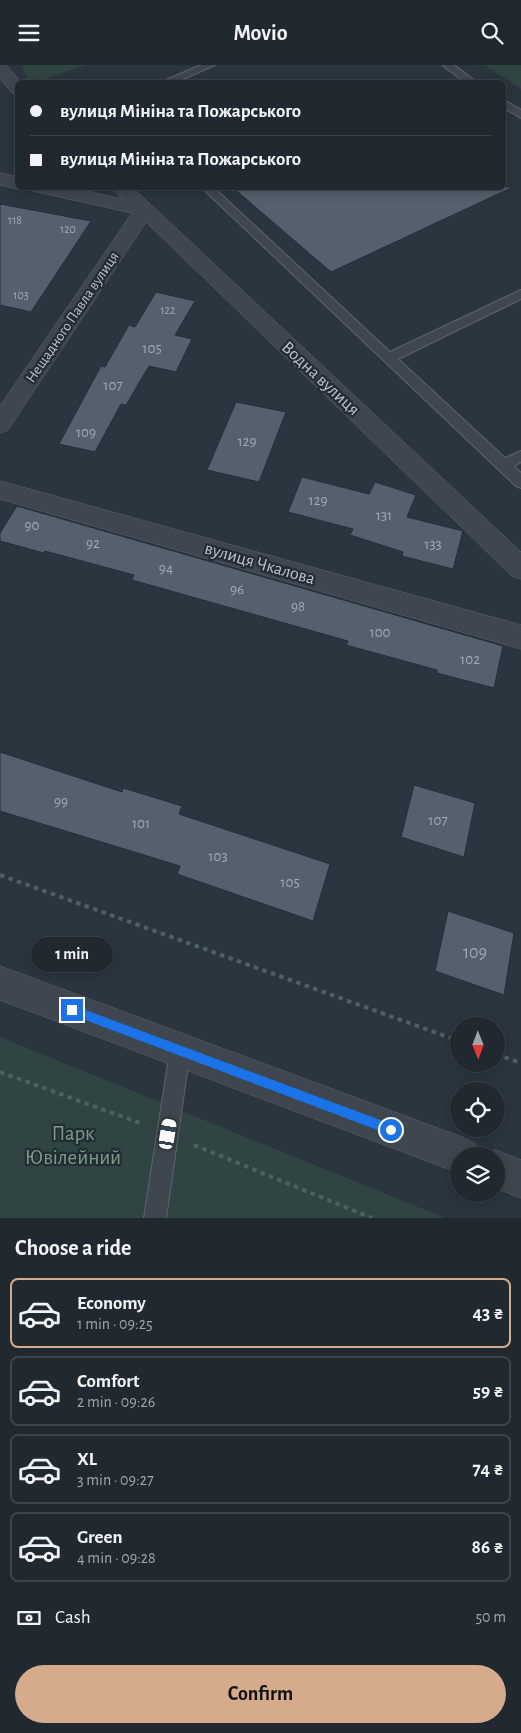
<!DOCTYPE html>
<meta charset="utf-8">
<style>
body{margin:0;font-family:"Alegreya Sans",sans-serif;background:#2d343c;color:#f1f3f6;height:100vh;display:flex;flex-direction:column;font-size:19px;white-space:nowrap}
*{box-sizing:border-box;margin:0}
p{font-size:16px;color:#a2a6ab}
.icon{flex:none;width:28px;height:28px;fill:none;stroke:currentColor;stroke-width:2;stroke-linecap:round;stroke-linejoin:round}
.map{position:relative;height:1153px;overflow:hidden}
.panel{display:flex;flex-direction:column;background:#202830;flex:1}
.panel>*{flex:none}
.top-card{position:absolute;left:15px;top:15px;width:491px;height:110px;border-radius:8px;box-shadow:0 2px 12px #0003,0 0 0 1px #3d444c;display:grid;align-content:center;height:110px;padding:0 15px;background:#202830}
.needle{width:32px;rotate:179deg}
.controls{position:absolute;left:450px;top:952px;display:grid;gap:10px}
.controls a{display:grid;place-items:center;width:55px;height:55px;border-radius:50%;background:#202830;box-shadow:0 2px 12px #0003,0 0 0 1px #3d444c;font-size:25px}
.end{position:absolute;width:22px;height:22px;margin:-11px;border:6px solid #1a73e8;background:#fff;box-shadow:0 0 0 2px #fff}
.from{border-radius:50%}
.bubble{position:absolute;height:35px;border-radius:18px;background:#202830;box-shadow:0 2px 12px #0003,0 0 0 1px #3d444c;font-size:16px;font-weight:700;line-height:35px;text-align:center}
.car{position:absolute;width:15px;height:30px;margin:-15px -8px;border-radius:6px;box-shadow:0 0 4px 1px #0007;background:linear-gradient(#fff 24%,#345 0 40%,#fff 0 76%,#345 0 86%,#fff 0)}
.top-card b{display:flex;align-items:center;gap:18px;height:48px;font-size:19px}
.top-card b+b{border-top:1px solid #3d444c}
.top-card i{width:12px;height:12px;background:#f1f3f6}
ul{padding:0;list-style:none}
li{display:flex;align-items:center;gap:15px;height:70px;margin:0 10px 8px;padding:0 5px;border:2px solid #3d444c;border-radius:8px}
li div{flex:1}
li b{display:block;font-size:19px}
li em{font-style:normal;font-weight:700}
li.selected{border-color:#d6ab8b}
li>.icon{width:45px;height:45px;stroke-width:1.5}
h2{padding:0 15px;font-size:22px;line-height:60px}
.pay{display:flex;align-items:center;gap:12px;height:55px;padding:0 15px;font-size:19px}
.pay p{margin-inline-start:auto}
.button{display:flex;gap:10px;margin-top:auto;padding:10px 15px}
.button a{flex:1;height:58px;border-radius:30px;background:#d6ab8b;color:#111;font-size:20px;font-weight:700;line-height:58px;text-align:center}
header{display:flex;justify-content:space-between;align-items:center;height:65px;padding:0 15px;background:#202830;font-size:22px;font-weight:700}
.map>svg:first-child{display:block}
.green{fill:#2f4443}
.building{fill:#54606b;stroke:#252e38}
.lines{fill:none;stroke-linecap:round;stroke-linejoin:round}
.service-casing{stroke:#5c656e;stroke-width:2}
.minor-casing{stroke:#5c656e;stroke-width:1}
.tertiary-casing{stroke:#5c656e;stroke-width:1}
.path{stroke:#4e6162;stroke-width:4;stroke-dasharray:4.5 4.5;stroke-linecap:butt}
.service{fill:#3e4750;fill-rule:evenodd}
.minor{fill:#3e4750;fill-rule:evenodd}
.tertiary{fill:#3e4750;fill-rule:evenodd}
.route{fill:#1a73e8}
.labels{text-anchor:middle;stroke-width:4.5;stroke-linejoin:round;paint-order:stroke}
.far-number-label{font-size:12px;fill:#a1aab2}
.far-street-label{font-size:15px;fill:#bbc2ca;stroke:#232c36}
.number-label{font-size:15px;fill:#a1aab2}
.street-label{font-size:18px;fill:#bbc2ca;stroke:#232c36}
.near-number-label{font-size:18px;fill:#a1aab2}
.near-park-label{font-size:21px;fill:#7c9d82;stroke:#232c36}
</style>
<header><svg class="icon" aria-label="menu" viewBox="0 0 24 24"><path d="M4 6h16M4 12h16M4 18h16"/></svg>Movio<svg class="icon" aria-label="search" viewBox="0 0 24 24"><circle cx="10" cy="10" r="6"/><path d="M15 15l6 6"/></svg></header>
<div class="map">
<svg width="521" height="1153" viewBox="0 0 521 1153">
<rect width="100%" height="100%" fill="#2a3540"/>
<g class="green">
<path d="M 21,0 L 86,0 L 34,18 L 29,17 Z"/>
<path d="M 484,0 L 521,0 L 521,24 Z"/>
<path d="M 0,972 L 445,1153 L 0,1153 Z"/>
</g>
<g class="building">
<path d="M 232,122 L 513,122 L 331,207 Z"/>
<path d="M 0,139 L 91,156 L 31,247 L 0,240 Z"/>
<path d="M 156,227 L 195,236 L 175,270 L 192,274 L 176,307 L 149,301 L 126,340 L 121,339 L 95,387 L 59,379 L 101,301 L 105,302 L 129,260 L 135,262 Z"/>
<path d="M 236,337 L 286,347 L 259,417 L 207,405 Z"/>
<path d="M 302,412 L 369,429 L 375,417 L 416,430 L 407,452 L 463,466 L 453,504 L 402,491 L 403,487 L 350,470 L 353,464 L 288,447 Z"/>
<path d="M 17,441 L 503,581 L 494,623 L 437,608 L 437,605 L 346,580 L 348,576 L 132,515 L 134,510 L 45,486 L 44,488 L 0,476 L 0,468 Z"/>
<path d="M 0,687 L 122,727 L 123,723 L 182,741 L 179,749 L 330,799 L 313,856 L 177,809 L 180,801 L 0,746 Z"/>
<path d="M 414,720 L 475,738 L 464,792 L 401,772 Z"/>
<path d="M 448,846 L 514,868 L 504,930 L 435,906 Z"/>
</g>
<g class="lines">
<g class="service-casing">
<g id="service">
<path d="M 201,0 L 215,0 L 174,18 L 159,18 Z"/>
<path d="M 442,0 L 454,0 L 478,18 L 466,18 Z"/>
<path d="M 504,35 L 521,45 L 521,53 L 504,43 Z"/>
<path d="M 201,122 L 213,122 L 390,287 L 521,225 L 521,234 L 398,294 L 505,393 L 521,386 L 521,397 L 514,401 L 521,408 L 521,423 L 516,421 Z"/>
<path d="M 180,976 L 187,979 L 190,986 L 166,1153 L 144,1153 L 170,986 L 173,979 Z"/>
</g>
</g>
<g class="minor-casing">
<g id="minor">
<path d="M 0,0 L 6,0 L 22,18 L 18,18 L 18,29 L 12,28 L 0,14 Z"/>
<path d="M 0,108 L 18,112 L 18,122 L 23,122 L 18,124 L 0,120 Z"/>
<path d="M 31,122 L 68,122 L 122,134 L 111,122 L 132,122 L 521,487 L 521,514 L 512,511 L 146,157 L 8,365 L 0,368 L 0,341 L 132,148 L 33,126 Z"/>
<path d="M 0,416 L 521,560 L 521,584 L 0,434 Z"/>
</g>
</g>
<g class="tertiary-casing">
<g id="tertiary">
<path d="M 0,901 L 462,1072 L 475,1078 L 481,1091 L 459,1091 L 459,1108 L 0,935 Z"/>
<path d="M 496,1085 L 521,1095 L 521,1133 L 496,1123 L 496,1091 L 483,1091 Z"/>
</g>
</g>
<g class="path">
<path d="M 0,810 L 459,976"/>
<path d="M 496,989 L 521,998"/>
<path d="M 0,1007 L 140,1058"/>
<path d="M 194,1080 L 372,1153"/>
</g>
<use href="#service" class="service"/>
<use href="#minor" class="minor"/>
<use href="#tertiary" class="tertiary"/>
</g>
<path class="route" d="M 72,940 L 391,1059 L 397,1065 L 391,1070 L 72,950 L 67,945 Z"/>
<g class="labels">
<g class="far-number-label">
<text x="15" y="159">118</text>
<text x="68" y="168">120</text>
<text x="21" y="234">103</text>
<text x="168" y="249">122</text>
</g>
<g class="far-street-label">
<text transform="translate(72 252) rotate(-56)" y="5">Нещадного Павла вулиця</text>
</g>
<g class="number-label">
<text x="152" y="288">105</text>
<text x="113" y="325">107</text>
<text x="86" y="372">109</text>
<text x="247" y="381">129</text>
<text x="318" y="440">129</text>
<text x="384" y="455">131</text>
<text x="32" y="465">90</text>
<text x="93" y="483">92</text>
<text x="433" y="484">133</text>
<text x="166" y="508">94</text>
<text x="237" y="529">96</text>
<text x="298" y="546">98</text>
<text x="380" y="572">100</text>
<text x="470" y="599">102</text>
<text x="61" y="741">99</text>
<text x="438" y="760">107</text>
<text x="141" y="763">101</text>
<text x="218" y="796">103</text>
<text x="290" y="822">105</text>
</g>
<g class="street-label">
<text transform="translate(321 313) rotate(43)" y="6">Водна вулиця</text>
<text transform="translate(260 498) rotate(16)" y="6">вулиця Чкалова</text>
</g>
<g class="near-number-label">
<text x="475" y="893">109</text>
</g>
<g class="near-park-label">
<text x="73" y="1075">Парк<tspan x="73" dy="24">Ювілейний</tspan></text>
</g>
</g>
</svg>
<div class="controls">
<a><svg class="needle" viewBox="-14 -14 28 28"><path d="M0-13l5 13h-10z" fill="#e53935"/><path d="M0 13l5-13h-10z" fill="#a2a6ab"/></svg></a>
<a><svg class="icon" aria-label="locate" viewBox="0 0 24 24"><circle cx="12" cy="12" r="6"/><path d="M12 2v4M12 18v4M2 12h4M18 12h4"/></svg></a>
<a><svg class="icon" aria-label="layers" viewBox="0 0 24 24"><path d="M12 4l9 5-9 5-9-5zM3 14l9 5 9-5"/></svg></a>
</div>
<i class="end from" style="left:391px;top:1065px"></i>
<i class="end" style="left:72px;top:945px"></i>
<div class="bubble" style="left:31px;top:872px;width:82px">1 min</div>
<i class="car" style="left:168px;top:1069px;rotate:9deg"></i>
<div class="top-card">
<b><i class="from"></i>вулиця Мініна та Пожарського</b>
<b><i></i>вулиця Мініна та Пожарського</b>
</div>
</div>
<section class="panel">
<h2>Choose a ride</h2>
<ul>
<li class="selected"><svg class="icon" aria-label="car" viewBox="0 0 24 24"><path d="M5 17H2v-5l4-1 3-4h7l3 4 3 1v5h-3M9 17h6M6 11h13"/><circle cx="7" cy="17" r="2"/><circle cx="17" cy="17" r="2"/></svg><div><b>Economy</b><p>1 min · 09:25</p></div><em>43 ₴</em></li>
<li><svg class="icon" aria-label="car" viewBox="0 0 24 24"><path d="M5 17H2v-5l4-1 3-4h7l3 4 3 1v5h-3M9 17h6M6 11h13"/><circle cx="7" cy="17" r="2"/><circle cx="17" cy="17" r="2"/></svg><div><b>Comfort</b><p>2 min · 09:26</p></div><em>59 ₴</em></li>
<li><svg class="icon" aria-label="car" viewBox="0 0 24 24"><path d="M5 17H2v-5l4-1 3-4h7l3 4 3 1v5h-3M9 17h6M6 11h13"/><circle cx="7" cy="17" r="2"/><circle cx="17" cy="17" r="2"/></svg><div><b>XL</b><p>3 min · 09:27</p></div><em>74 ₴</em></li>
<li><svg class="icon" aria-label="car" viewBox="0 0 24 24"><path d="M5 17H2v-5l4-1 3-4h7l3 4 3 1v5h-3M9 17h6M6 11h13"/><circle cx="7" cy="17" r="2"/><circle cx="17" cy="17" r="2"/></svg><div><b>Green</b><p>4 min · 09:28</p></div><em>86 ₴</em></li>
</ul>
<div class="pay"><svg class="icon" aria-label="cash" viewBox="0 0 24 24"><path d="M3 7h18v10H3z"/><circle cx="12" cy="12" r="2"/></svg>Cash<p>50 m</p></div>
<div class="button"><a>Confirm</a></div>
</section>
